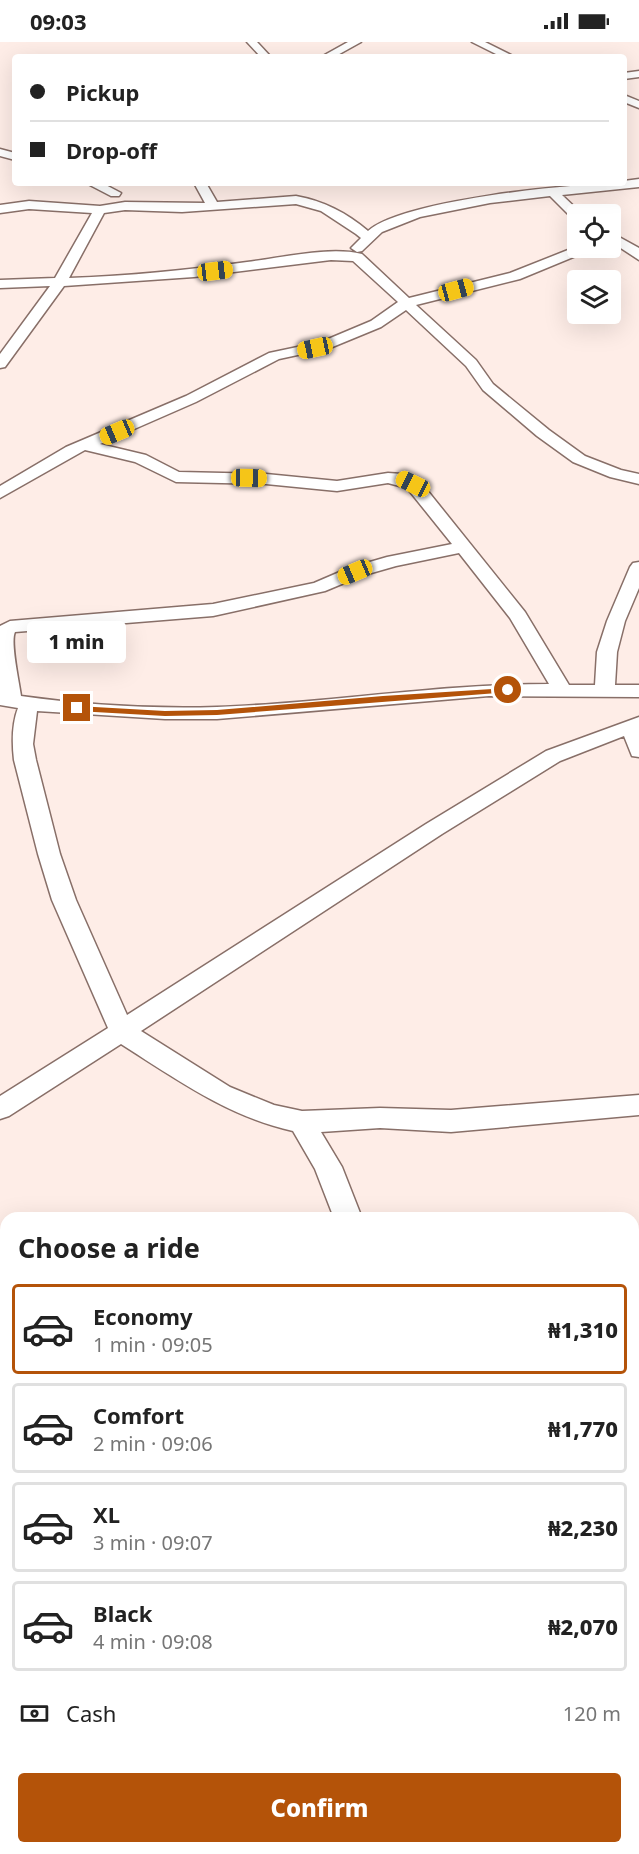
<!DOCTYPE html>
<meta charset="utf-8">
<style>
body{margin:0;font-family:"Noto Sans",sans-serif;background:#f6f6f6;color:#222;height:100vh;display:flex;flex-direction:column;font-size:22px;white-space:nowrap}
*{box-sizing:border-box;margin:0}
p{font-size:20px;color:#767676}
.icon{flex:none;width:33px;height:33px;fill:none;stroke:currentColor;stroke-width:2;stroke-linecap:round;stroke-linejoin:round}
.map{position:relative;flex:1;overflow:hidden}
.drawer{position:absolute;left:0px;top:1170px;width:639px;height:642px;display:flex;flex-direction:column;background:#fff;border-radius:18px 18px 0 0;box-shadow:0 6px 24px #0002}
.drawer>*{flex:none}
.guide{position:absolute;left:12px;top:12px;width:615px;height:132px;border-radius:6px;box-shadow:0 6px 24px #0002;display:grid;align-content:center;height:132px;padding:0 18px;background:#fff}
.fabs{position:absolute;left:567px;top:162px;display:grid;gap:12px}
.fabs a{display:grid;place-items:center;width:54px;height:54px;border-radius:6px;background:#fff;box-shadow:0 6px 24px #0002;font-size:30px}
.end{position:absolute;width:27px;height:27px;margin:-14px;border:8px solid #b45309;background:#fff;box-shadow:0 0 0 3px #fff}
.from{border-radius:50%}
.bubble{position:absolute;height:42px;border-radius:6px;background:#fff;box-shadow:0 6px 24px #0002;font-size:20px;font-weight:800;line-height:42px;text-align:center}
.car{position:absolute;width:18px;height:36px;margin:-18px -9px;border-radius:8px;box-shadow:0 0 4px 2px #0007;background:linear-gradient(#f5c518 24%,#345 0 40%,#f5c518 0 76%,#345 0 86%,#f5c518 0)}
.guide b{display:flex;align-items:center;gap:21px;height:57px;font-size:22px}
.guide b+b{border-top:2px solid #e0e0e0}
.guide i{width:15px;height:15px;background:#222}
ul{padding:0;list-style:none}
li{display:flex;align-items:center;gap:18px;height:90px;margin:0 12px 9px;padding:0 6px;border:3px solid #e0e0e0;border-radius:6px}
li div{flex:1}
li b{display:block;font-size:22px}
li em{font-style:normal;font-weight:800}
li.active{border-color:#b45309}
li>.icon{width:54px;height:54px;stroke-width:1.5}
h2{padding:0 18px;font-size:27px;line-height:72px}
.pay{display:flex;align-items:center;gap:15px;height:66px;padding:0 18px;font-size:22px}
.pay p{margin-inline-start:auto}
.cta{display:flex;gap:12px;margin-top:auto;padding:12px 18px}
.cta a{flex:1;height:69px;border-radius:6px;background:#b45309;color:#fff;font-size:24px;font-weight:800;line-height:69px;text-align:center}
.status{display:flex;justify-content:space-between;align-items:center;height:42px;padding:0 30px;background:#fff;direction:ltr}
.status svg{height:16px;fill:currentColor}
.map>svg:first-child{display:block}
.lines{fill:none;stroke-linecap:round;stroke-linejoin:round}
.minor-casing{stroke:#886f68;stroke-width:3}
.minor{fill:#fff;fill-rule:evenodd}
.route{fill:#b45309}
</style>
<div class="status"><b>09:03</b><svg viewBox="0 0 49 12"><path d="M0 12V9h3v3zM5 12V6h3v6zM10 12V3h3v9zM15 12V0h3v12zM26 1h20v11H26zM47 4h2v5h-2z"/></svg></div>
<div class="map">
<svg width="639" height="1812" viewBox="0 0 639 1812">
<rect width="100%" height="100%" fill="#feede7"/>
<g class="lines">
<g class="minor-casing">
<g id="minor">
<path d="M 247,0 L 257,0 L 271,15 L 261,15 Z"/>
<path d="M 348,0 L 361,0 L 334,15 L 321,15 Z"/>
<path d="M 472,0 L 485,0 L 515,15 L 502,15 Z"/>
<path d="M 639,29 L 639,35 L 624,37 L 624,31 Z"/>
<path d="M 624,53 L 639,59 L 639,66 L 624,60 Z"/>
<path d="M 0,107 L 15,111 L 15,118 L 0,114 Z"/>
<path d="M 639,137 L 639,145 L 562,153 L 582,172 L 578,172 L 578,179 L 574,178 L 550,154 L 490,161 L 420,175 L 382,190 L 362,209 L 357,210 L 351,206 L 361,196 L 356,192 L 321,169 L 296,162 L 182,170 L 125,168 L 104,171 L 69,236 C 129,234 188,228 247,220 C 281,216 329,204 362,212 L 409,256 L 510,231 L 578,204 L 578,206 L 589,206 L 588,209 L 520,237 L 416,263 L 476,318 L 493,342 L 549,388 L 585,414 L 621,428 L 639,432 L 639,442 L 610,435 L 573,420 L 537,394 L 483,348 L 466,324 L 406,268 L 381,285 L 330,306 L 279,317 L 196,360 L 100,402 L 146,413 L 179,430 L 266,432 L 337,439 L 388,431 L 402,432 L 419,438 L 525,570 L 569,643 L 595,643 L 597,610 L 607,579 L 630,525 L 633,521 L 639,520 L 639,546 L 625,579 L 617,610 L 615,643 L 639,643 L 639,655 L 489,654 L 217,677 L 165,677 L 37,669 L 33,702 L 36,718 L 60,812 L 76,858 L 127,973 L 426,782 L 546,709 L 639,675 L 639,715 L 632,714 L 624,694 L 560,719 L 442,792 L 141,989 L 230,1045 L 274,1063 L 302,1069 L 380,1066 L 451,1068 L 639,1053 L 639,1073 L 451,1090 L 380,1086 L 321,1090 L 342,1125 L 362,1176 L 334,1176 L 315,1127 L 293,1089 C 229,1075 176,1037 121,1002 L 9,1074 L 0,1077 L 0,1054 L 108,986 L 52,858 L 38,812 L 14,718 C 12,701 12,682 18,666 L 0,663 L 0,584 L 10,579 L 213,562 L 314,541 L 349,526 L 387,515 L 452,502 L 407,446 L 388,441 L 337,449 L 266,442 L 176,440 L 135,420 L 85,408 L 0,456 L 0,444 L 66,405 L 186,354 L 269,311 L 321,300 L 371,279 L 398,260 L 353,219 L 331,218 L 194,235 L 64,244 L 5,325 L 0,326 L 0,312 L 50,244 L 0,246 L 0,238 L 55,236 L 92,171 L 29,167 L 0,171 L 0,163 L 29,159 L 100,164 L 125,160 L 205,161 L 194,141 L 206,141 L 217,160 L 296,154 C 324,159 347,171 368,189 C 403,158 575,141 624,141 L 624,139 ZM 459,511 L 510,576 L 549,642 C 437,642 328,661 217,665 C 152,667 85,663 21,654 C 19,639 10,600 15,590 L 213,574 L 325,549 L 361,534 L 396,524 Z"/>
<path d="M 86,141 L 102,141 L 121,151 L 119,154 L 111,154 Z"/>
<path d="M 610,190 L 639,206 L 639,218 L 610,199 Z"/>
<path d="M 639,1392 L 639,1427 L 633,1429 L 633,1394 Z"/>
<path d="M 6,1533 L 6,1567 L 0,1569 L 0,1535 Z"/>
<path d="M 0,1714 L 6,1717 L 6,1806 L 23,1806 L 21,1812 L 0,1812 Z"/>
<path d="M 633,1718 L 639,1721 L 639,1770 L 633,1767 Z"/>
</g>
</g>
<use href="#minor" class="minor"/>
</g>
<path class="route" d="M 508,646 L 512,648 L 511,650 L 217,673 L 165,674 L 77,669 L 73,666 L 77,664 L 165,669 L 217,668 L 383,654 Z"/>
</svg>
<div class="fabs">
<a><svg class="icon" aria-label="locate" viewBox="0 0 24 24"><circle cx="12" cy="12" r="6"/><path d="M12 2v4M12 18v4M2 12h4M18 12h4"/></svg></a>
<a><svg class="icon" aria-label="layers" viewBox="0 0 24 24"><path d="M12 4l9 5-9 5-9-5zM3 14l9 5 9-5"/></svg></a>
</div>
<i class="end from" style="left:508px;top:648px"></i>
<i class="end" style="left:77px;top:666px"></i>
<div class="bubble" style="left:27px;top:579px;width:99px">1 min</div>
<i class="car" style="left:215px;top:229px;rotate:83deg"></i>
<i class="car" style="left:456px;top:248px;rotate:75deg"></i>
<i class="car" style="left:315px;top:306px;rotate:258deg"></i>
<i class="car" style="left:117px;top:390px;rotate:247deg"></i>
<i class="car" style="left:249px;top:436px;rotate:91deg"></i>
<i class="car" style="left:413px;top:442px;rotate:296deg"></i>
<i class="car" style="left:355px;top:530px;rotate:247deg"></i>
<div class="guide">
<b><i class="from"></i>Pickup</b>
<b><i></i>Drop-off</b>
</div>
<section class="drawer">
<h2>Choose a ride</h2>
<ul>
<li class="active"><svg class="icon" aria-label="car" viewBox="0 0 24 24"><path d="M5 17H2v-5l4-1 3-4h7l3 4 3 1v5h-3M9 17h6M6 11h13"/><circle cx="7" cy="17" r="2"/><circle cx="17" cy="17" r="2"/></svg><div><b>Economy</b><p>1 min · 09:05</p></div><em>₦1,310</em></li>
<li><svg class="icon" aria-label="car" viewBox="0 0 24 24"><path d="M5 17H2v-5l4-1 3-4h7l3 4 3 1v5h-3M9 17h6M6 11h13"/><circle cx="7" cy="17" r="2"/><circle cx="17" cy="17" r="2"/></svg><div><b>Comfort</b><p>2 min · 09:06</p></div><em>₦1,770</em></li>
<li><svg class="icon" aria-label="car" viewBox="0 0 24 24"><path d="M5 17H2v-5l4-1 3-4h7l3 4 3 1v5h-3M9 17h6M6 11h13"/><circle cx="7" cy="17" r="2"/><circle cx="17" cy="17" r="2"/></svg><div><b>XL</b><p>3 min · 09:07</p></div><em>₦2,230</em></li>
<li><svg class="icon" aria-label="car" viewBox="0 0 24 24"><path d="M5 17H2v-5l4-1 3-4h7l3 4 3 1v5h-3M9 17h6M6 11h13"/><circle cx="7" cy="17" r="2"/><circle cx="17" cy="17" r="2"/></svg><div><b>Black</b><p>4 min · 09:08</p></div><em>₦2,070</em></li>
</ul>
<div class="pay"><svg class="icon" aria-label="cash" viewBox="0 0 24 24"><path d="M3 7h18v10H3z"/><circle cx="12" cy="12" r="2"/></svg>Cash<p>120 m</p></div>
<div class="cta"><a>Confirm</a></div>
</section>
</div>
